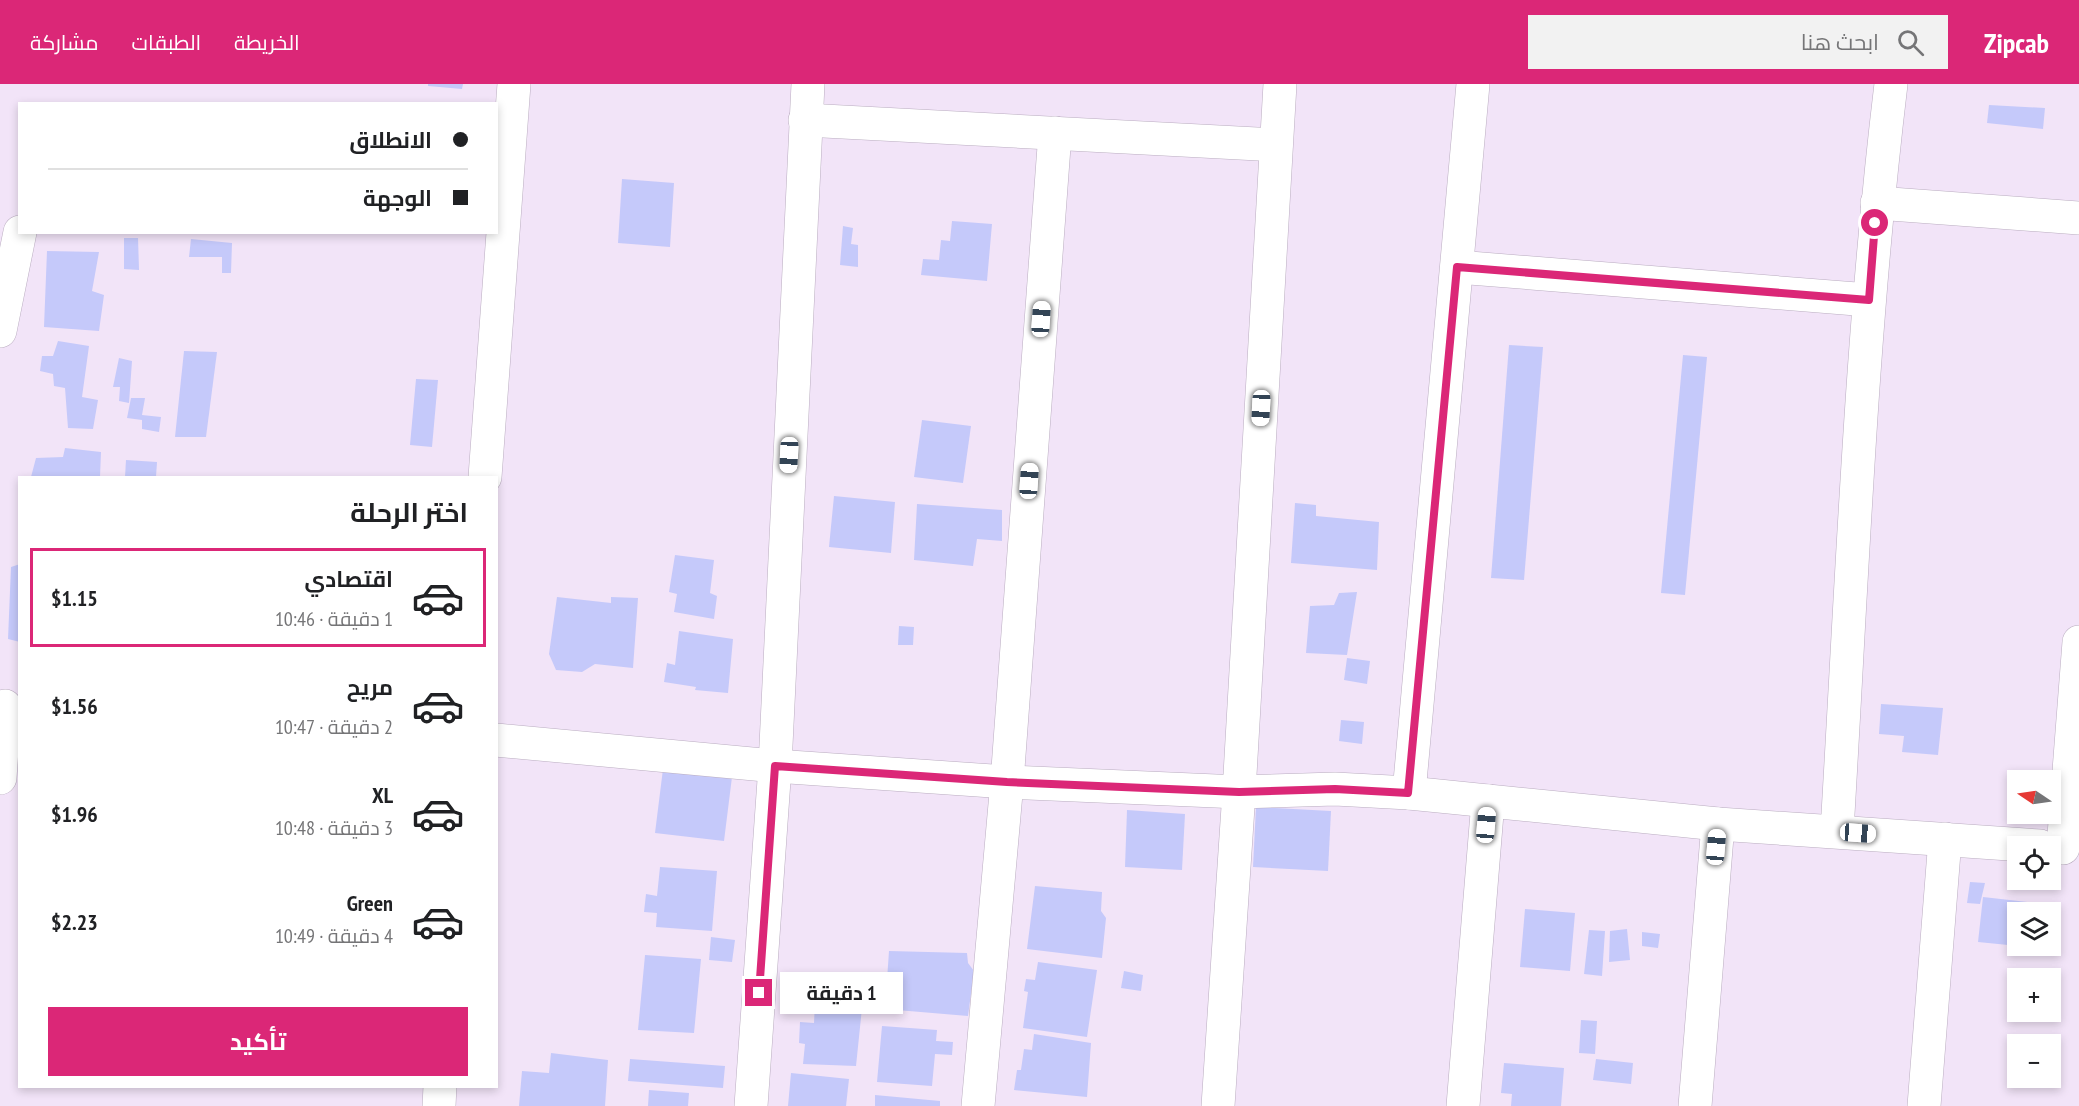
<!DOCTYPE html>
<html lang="ar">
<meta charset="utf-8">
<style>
body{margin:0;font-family:"PT Sans Narrow",Cairo,sans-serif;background:#f2f2f2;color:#202124;direction:rtl;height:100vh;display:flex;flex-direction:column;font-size:22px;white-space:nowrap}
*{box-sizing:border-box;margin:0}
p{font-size:20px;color:#757577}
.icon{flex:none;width:33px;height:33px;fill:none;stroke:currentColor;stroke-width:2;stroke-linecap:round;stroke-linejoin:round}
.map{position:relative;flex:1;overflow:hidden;direction:ltr}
.side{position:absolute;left:18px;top:392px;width:480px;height:612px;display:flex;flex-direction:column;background:#fff;border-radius:0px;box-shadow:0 3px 9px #0003;direction:rtl}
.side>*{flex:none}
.top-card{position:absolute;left:18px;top:18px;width:480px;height:132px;border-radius:0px;box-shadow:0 3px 9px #0003;direction:rtl;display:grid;align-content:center;height:132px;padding:0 30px;background:#fff}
.needle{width:39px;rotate:283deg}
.controls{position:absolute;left:2007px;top:686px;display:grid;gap:12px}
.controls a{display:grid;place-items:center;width:54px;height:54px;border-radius:0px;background:#fff;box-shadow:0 3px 9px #0003;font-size:30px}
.end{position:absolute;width:27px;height:27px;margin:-14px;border:8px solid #db2777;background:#fff;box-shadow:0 0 0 3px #fff}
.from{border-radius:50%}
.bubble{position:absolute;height:42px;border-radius:0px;background:#fff;box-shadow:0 3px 9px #0003;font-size:20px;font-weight:700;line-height:42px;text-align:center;direction:rtl}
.car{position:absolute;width:18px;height:36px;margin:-18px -9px;border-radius:8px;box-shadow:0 0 4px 2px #0007;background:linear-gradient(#fff 24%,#345 0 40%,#fff 0 76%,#345 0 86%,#fff 0)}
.top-card b{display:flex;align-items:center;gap:21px;height:57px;font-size:22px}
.top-card b+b{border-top:2px solid #e0e0e0}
.top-card i{width:15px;height:15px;background:#202124}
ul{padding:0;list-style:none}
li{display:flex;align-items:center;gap:18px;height:99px;margin:0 12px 9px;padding:0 18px;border:3px solid transparent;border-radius:0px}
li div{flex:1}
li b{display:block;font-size:22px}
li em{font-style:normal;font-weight:700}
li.current{border-color:#db2777}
li>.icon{width:54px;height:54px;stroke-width:1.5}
h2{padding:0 30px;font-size:27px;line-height:72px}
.cta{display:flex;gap:12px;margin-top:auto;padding:12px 30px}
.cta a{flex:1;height:69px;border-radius:0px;background:#db2777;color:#fff;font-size:24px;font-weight:700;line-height:69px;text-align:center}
header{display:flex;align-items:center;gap:36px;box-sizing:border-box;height:84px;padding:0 30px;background:#db2777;color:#fff}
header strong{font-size:28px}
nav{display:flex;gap:33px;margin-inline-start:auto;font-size:21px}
.search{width:420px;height:54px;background:#f2f2f2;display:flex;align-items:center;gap:15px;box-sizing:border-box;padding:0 21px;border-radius:0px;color:#757577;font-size:22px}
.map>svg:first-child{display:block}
.building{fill:#c5c9fa}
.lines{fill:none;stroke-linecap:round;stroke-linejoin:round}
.minor-casing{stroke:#baadc0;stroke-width:34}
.minor{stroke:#fff;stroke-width:33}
.route{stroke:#db2777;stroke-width:8}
</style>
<header>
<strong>Zipcab</strong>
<div class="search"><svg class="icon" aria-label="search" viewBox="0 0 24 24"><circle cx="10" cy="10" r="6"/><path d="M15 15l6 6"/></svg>ابحث هنا</div>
<nav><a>الخريطة</a><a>الطبقات</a><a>مشاركة</a></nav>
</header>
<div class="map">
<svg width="2079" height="1022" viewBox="0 0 2079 1022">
<rect width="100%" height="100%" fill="#f2e4f8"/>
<g class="building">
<path d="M 428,0 L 463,0 L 462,5 L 428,2 Z"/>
<path d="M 1989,21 L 2045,24 L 2043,45 L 1987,39 Z"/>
<path d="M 622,95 L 674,99 L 670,163 L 618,159 Z"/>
<path d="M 952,137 L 992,140 L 987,197 L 921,191 L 923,175 L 939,176 L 941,156 L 950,157 Z"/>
<path d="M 843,142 L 853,144 L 851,160 L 858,161 L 858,183 L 840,181 Z"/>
<path d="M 124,154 L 138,154 L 139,186 L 124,185 Z"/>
<path d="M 191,155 L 232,159 L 231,189 L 222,189 L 222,173 L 189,173 Z"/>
<path d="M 47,167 L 99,168 L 92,207 L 104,211 L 99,247 L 44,243 Z"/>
<path d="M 58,257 L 89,262 L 82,313 L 98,316 L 93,345 L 68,344 L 65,304 L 54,302 L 53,290 L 40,287 L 42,272 L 53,272 Z"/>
<path d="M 1509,261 L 1543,263 L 1524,496 L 1491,494 Z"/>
<path d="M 184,267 L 217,268 L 206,353 L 175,353 Z"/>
<path d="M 1683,271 L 1707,273 L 1685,511 L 1661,509 Z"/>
<path d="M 119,274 L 132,277 L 129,319 L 119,317 L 120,303 L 113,303 Z"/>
<path d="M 416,295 L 438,296 L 432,363 L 410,361 Z"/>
<path d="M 131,314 L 145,314 L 142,331 L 161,333 L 159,348 L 142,345 L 142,336 L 127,334 Z"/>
<path d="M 922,336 L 971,342 L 963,399 L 914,393 Z"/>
<path d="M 65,364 L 101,368 L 100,393 L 31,393 L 36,374 L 63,373 Z"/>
<path d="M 126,376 L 157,378 L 156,393 L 125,393 Z"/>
<path d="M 834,412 L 895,418 L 891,469 L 829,463 Z"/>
<path d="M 1295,419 L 1316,421 L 1316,432 L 1379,438 L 1377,486 L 1291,479 Z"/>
<path d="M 917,420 L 1002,426 L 1002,457 L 977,455 L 973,482 L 914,476 Z"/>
<path d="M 675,471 L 714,476 L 710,509 L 717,512 L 714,535 L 674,528 L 677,510 L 669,508 Z"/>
<path d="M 20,480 L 20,558 L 8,555 L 11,483 Z"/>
<path d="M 1357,508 L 1347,571 L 1306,569 L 1310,522 L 1334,521 L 1339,509 Z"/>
<path d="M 557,513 L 611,519 L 611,513 L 638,514 L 633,584 L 595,580 L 582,588 L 556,586 L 549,570 Z"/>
<path d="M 899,542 L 914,543 L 913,561 L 898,561 Z"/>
<path d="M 679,547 L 733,555 L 728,609 L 695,606 L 696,603 L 664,598 L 667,579 L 675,581 Z"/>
<path d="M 1347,574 L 1370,577 L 1367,600 L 1344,596 Z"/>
<path d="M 1881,620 L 1943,624 L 1938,671 L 1902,668 L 1904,652 L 1879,650 Z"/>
<path d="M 1341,636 L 1364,638 L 1362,660 L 1339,657 Z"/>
<path d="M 663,685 L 732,693 L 724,757 L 655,749 Z"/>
<path d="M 1256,723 L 1331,727 L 1328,787 L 1253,783 Z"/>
<path d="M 1127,726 L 1185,730 L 1182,786 L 1125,783 Z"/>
<path d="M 660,783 L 717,787 L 712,847 L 656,843 L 657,829 L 644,828 L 646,810 L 657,812 Z"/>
<path d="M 1970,798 L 1985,799 L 1980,820 L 1967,819 Z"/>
<path d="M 1035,802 L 1102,808 L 1101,827 L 1106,834 L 1102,874 L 1027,865 Z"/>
<path d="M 1983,813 L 2045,820 L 2044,828 L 2018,828 L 2018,862 L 1978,858 Z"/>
<path d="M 1525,825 L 1575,829 L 1570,887 L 1520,883 Z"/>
<path d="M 1627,845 L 1630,876 L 1609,878 L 1610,847 Z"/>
<path d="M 1589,846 L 1605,847 L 1602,892 L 1584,890 Z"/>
<path d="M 1642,848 L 1660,850 L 1658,864 L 1642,862 Z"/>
<path d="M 711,853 L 735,856 L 732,878 L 709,876 Z"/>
<path d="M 889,867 L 967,869 L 968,879 L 974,887 L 968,932 L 885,925 Z"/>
<path d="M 645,871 L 701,875 L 694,949 L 638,946 Z"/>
<path d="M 1038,878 L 1097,886 L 1087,953 L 1023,944 L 1028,908 L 1024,907 L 1026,895 L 1035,896 Z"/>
<path d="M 1124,887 L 1143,891 L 1141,907 L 1121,904 Z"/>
<path d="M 815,918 L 862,924 L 856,982 L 803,980 L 805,960 L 799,959 L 800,938 L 814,939 Z"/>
<path d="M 1581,936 L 1597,937 L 1595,970 L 1579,969 Z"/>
<path d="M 882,942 L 937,946 L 936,957 L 953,958 L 952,971 L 935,970 L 932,1002 L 877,998 Z"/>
<path d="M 1034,950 L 1091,959 L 1087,1013 L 1014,1006 L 1017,986 L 1021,986 L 1024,965 L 1032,966 Z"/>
<path d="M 2026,954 L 2053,957 L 2052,965 L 2050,960 L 2026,960 Z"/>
<path d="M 551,969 L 608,976 L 605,1022 L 519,1022 L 522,987 L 549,989 Z"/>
<path d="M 630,975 L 725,982 L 723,1004 L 628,997 Z"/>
<path d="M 1596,975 L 1633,979 L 1631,1000 L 1593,996 Z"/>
<path d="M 1504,979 L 1564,984 L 1561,1022 L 1511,1022 L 1512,1010 L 1501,1009 Z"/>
<path d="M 791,989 L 849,995 L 846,1022 L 788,1022 Z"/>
<path d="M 649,1006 L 689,1009 L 688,1022 L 648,1022 Z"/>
<path d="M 875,1011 L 940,1017 L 940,1022 L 875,1022 Z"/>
</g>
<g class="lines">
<g class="minor-casing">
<g id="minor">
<path d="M 805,36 L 1276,61"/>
<path d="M 1877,119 L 2079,134"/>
<path d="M 1457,183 L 1869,216"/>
<path d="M 0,247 L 20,148"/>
<path d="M 485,393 L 514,0"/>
<path d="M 496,656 L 775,682 L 1007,698 L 1239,708 L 1335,705 L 1409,709 L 1718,740 L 2040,762"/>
<path d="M 0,694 L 5,622"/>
<path d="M 1409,709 L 1473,0"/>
<path d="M 1837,747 C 1852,498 1861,248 1891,0"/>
<path d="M 2063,764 L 2079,558"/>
<path d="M 439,1022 L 440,1002"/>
<path d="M 751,1022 L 775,682 L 808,0"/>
<path d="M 978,1022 L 1007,698 L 1055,49"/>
<path d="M 1218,1022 L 1239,708 L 1280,0"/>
<path d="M 1463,1022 L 1488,717"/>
<path d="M 1695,1022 L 1718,740"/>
<path d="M 1924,1022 L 1945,755"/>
</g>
</g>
<use href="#minor" class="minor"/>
</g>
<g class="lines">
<path class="route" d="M 759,909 L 775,682 L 1007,698 L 1239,708 L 1335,705 L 1408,709 L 1457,183 L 1869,216 L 1875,139"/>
</g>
</svg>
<div class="controls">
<a><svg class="needle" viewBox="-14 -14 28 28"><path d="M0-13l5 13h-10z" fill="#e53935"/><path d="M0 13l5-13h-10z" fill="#757577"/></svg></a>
<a><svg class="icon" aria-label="locate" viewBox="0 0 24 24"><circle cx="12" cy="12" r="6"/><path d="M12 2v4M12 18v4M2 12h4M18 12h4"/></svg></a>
<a><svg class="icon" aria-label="layers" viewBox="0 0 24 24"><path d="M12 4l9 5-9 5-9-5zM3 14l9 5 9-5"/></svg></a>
<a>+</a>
<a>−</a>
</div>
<i class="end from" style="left:1875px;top:139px"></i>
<i class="end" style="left:759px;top:909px"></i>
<div class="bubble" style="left:780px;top:888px;width:123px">1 دقيقة</div>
<i class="car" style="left:1041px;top:235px;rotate:4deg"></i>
<i class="car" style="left:1261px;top:324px;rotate:183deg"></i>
<i class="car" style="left:789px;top:371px;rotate:183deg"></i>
<i class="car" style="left:1029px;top:397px;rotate:4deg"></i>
<i class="car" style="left:1486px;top:741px;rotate:5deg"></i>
<i class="car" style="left:1858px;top:749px;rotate:94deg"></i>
<i class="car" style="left:1716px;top:763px;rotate:5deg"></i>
<div class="top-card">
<b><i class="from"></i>الانطلاق</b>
<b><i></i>الوجهة</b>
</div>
<section class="side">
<h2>اختر الرحلة</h2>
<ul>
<li class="current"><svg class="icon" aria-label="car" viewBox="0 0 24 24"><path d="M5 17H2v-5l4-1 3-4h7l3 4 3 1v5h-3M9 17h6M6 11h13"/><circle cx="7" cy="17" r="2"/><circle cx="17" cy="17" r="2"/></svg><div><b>اقتصادي</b><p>1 دقيقة · 10:46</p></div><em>$1.15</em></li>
<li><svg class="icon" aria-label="car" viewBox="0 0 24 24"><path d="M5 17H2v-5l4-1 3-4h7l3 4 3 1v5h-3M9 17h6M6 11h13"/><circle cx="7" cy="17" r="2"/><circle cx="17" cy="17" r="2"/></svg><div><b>مريح</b><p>2 دقيقة · 10:47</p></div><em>$1.56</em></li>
<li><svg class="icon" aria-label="car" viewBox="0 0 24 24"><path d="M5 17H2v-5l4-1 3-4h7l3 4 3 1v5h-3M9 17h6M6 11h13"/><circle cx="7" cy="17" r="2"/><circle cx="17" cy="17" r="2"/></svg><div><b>XL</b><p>3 دقيقة · 10:48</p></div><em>$1.96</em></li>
<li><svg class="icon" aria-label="car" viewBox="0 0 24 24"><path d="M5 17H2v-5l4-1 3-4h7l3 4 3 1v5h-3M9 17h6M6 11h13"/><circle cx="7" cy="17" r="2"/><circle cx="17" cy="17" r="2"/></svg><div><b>Green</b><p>4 دقيقة · 10:49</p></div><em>$2.23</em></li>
</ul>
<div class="cta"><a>تأكيد</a></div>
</section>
</div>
